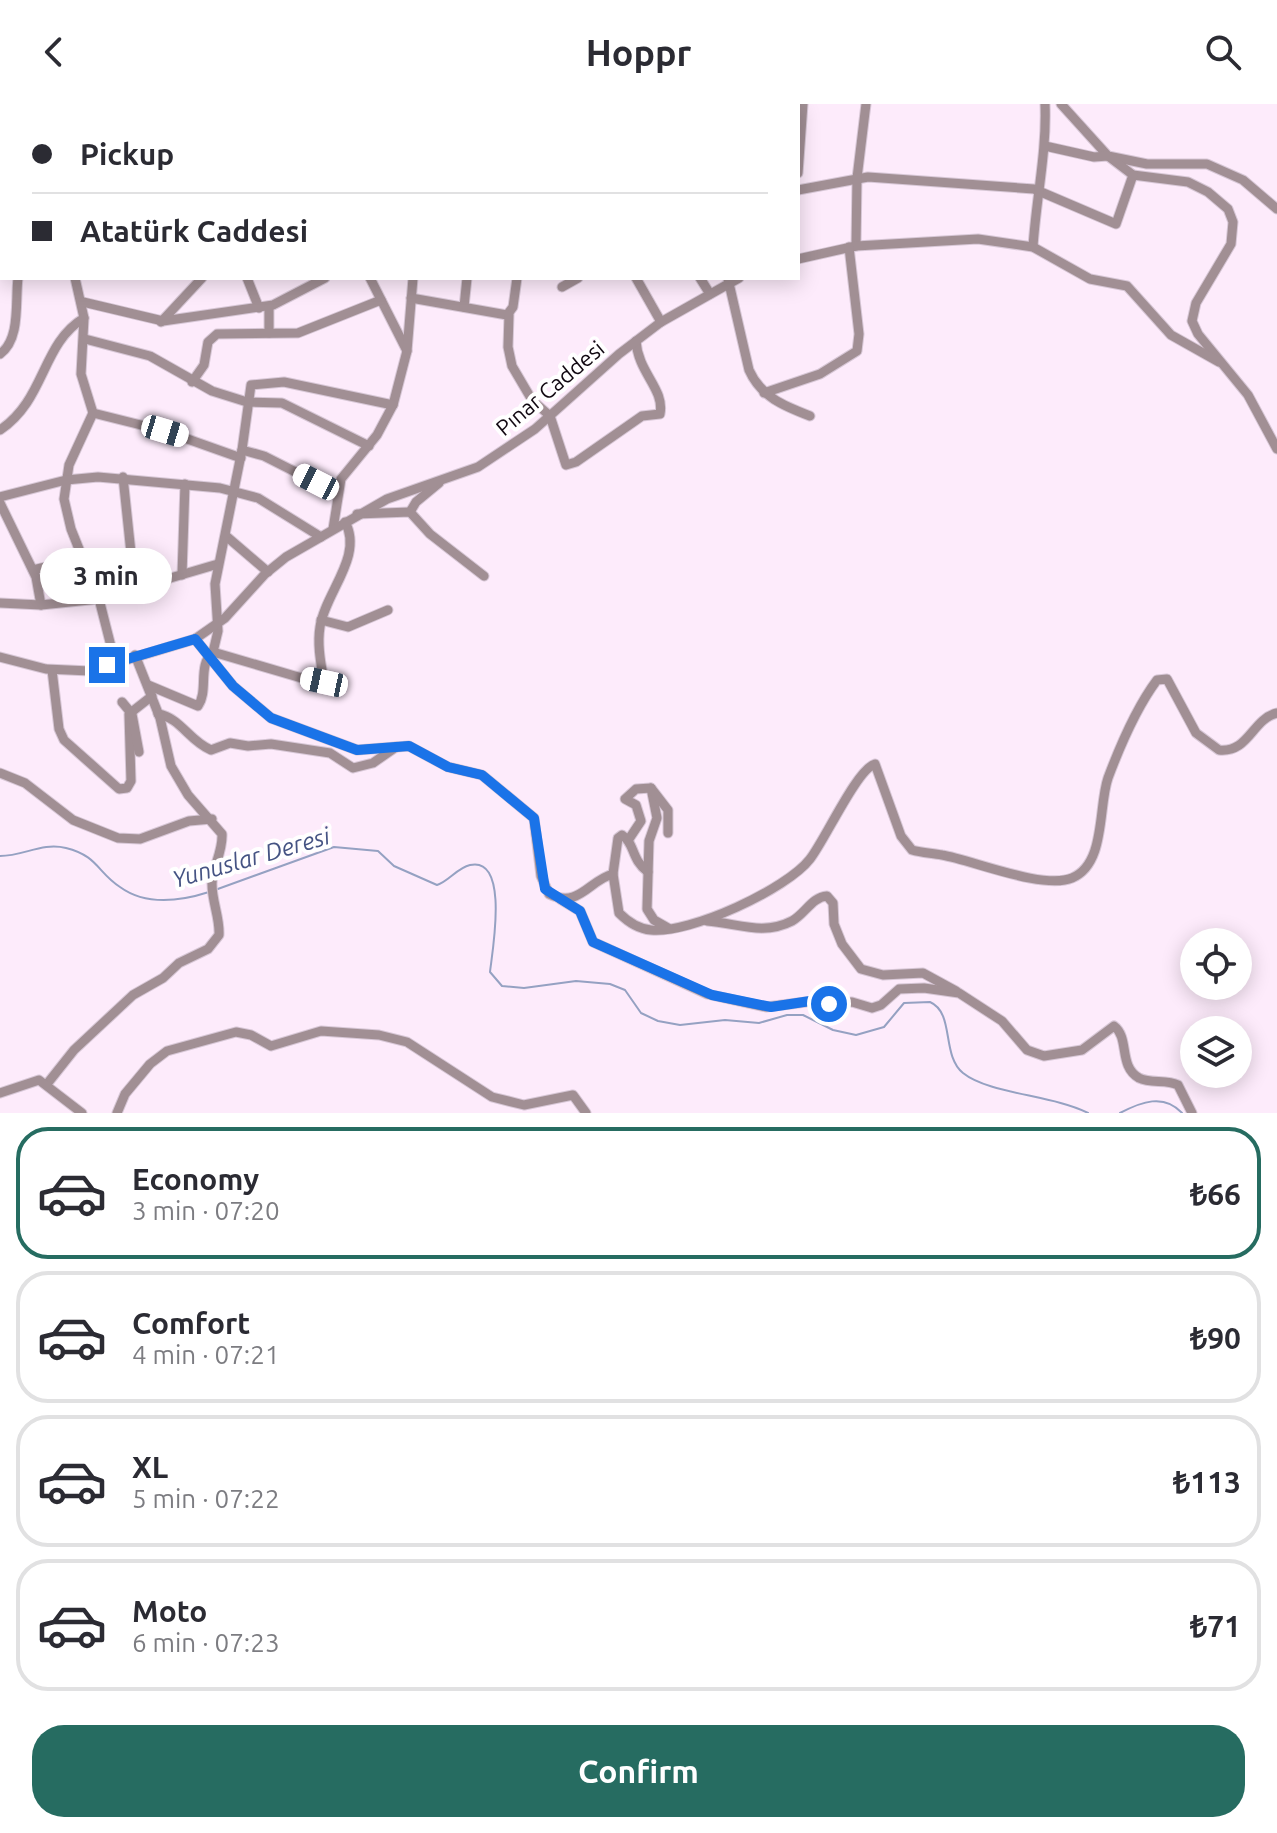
<!DOCTYPE html>
<meta charset="utf-8">
<style>
body{margin:0;font-family:Ubuntu,sans-serif;background:#f2f2f3;color:#2b2b33;height:100vh;display:flex;flex-direction:column;font-size:30px;white-space:nowrap}
*{box-sizing:border-box;margin:0}
p{font-size:26px;color:#7c7c81}
.icon{flex:none;width:44px;height:44px;fill:none;stroke:currentColor;stroke-width:2;stroke-linecap:round;stroke-linejoin:round}
.map{position:relative;height:1009px;overflow:hidden}
.sheet{display:flex;flex-direction:column;background:#fff;flex:1}
.sheet>*{flex:none}
.hud{position:absolute;left:0px;top:0px;width:800px;height:176px;box-shadow:0 4px 20px #0003;display:grid;align-content:center;height:176px;padding:0 32px;background:#fff}
.fabs{position:absolute;left:1180px;top:824px;display:grid;gap:16px}
.fabs a{display:grid;place-items:center;width:72px;height:72px;border-radius:50%;background:#fff;box-shadow:0 4px 20px #0003;font-size:40px}
.end{position:absolute;width:36px;height:36px;margin:-18px;border:10px solid #1a73e8;background:#fff;box-shadow:0 0 0 4px #fff}
.from{border-radius:50%}
.bubble{position:absolute;height:56px;border-radius:28px;background:#fff;box-shadow:0 4px 20px #0003;font-size:26px;font-weight:600;line-height:56px;text-align:center}
.car{position:absolute;width:24px;height:48px;margin:-24px -12px;border-radius:10px;box-shadow:0 0 6px 2px #0007;background:linear-gradient(#fff 24%,#345 0 40%,#fff 0 76%,#345 0 86%,#fff 0)}
.hud b{display:flex;align-items:center;gap:28px;height:76px;font-size:30px}
.hud b+b{border-top:2px solid #e1e1e2}
.hud i{width:20px;height:20px;background:#2b2b33}
ul{padding:14px 0 0;list-style:none}
li{display:flex;align-items:center;gap:24px;height:132px;margin:0 16px 12px;padding:0 16px;border:4px solid #e1e1e2;border-radius:32px}
li div{flex:1}
li b{display:block;font-size:30px}
li em{font-style:normal;font-weight:600}
li.selected{border-color:#266c61}
li>.icon{width:72px;height:72px;stroke-width:1.5}
.button{display:flex;gap:16px;margin-top:auto;padding:16px 32px}
.button a{flex:1;height:92px;border-radius:32px;background:#266c61;color:#fff;font-size:32px;font-weight:600;line-height:92px;text-align:center}
header{display:flex;justify-content:space-between;align-items:center;height:104px;padding:0 32px;background:#fff;font-size:36px;font-weight:600}
.map>svg:first-child{display:block}
.lines{fill:none;stroke-linecap:round;stroke-linejoin:round}
.stream{stroke:#95a1c2;stroke-width:2}
.minor-casing{stroke:#d7c7d6;stroke-width:11}
.minor{stroke:#a18f94;stroke-width:9}
.route{stroke:#1a73e8;stroke-width:10}
.labels{text-anchor:middle;stroke-width:8;stroke-linejoin:round;paint-order:stroke}
.street-label{font-size:22px;fill:#110811;stroke:#fff}
.water-label{font-size:24px;font-style:italic;fill:#455383;stroke:#fff}
</style>
<header><svg class="icon" aria-label="back" viewBox="0 0 24 24"><path d="M15 5l-7 7 7 7"/></svg>Hoppr<svg class="icon" aria-label="search" viewBox="0 0 24 24"><circle cx="10" cy="10" r="6"/><path d="M15 15l6 6"/></svg></header>
<div class="map">
<svg width="1277" height="1009" viewBox="0 0 1277 1009">
<rect width="100%" height="100%" fill="#fdebfb"/>
<g class="lines">
<g class="stream">
<path d="M 0,752 C 24,752 42,738 66,744 C 98,752 97,768 120,783 C 146,802 181,797 209,788"/>
<path d="M 215,786 L 334,743 L 378,747 L 394,762 L 437,781 C 449,777 457,764 470,761 C 510,752 492,849 490,868 L 502,882 L 524,884 L 576,877 L 610,880 L 625,886 L 641,909 L 658,917 L 680,921 L 725,916 L 759,919 L 787,911 L 803,911 L 833,926 L 856,931 L 884,923 L 904,899 L 930,898 C 955,909 941,951 963,969 C 989,990 1053,991 1088,1009"/>
<path d="M 1120,1009 C 1141,998 1164,989 1182,1009"/>
</g>
<g class="minor-casing">
<g id="minor">
<path d="M 24,0 L 25,2"/>
<path d="M 78,0 L 79,2"/>
<path d="M 151,0 L 152,2"/>
<path d="M 210,0 L 211,2"/>
<path d="M 342,0 L 343,2"/>
<path d="M 397,0 L 398,2"/>
<path d="M 449,0 L 450,2"/>
<path d="M 475,0 L 476,2"/>
<path d="M 630,0 L 630,2"/>
<path d="M 686,0 L 686,2"/>
<path d="M 1061,0 L 1108,52 L 1147,60 L 1207,60 L 1243,76 L 1277,105"/>
<path d="M 125,2 L 130,0"/>
<path d="M 270,2 L 273,0"/>
<path d="M 317,2 L 327,0"/>
<path d="M 487,2 L 489,0"/>
<path d="M 564,2 L 568,0"/>
<path d="M 747,2 L 747,0"/>
<path d="M 0,10 L 2,10"/>
<path d="M 1045,42 L 1094,53 L 1108,52 L 1133,71 L 1188,78 L 1208,88 L 1228,105 L 1233,118 L 1231,140 L 1196,199 L 1192,217 L 1198,230 L 1248,291 L 1277,345"/>
<path d="M 0,68 L 2,68"/>
<path d="M 798,69 L 803,0"/>
<path d="M 0,77 L 2,77"/>
<path d="M 798,86 L 868,73 L 1034,85 L 1116,120 L 1133,71"/>
<path d="M 0,123 L 2,123"/>
<path d="M 856,142 L 857,74 L 866,0"/>
<path d="M 1033,143 C 1036,95 1047,48 1045,0"/>
<path d="M 798,155 L 856,142 L 978,135 L 1033,143 L 1090,175 L 1127,182 L 1171,231 L 1219,258"/>
<path d="M 75,174 L 84,214 L 81,270 L 93,309 L 69,361 L 64,395 L 71,425 L 99,495 L 115,558"/>
<path d="M 247,174 L 259,204"/>
<path d="M 370,174 L 407,247"/>
<path d="M 636,174 L 661,218"/>
<path d="M 700,174 L 710,190"/>
<path d="M 728,175 L 749,266 C 761,293 784,302 810,312"/>
<path d="M 562,183 L 578,174"/>
<path d="M 411,194 L 507,211 L 513,203 L 517,174"/>
<path d="M 83,198 L 163,217 L 273,201 L 325,174"/>
<path d="M 269,203 L 269,229"/>
<path d="M 464,203 L 467,174"/>
<path d="M 509,211 L 508,243 L 512,262 L 532,296 L 550,312 L 566,361 L 576,358 L 642,312 L 660,310 C 665,285 638,269 636,237"/>
<path d="M 161,218 L 202,174"/>
<path d="M 85,235 L 150,252 L 212,287 L 247,298 L 282,299 L 369,342"/>
<path d="M 0,250 C 21,235 15,197 18,174"/>
<path d="M 192,278 L 204,261 L 208,238 L 217,230 L 298,229 L 381,196"/>
<path d="M 764,289 L 820,270 L 857,247 L 859,230 L 849,143"/>
<path d="M 93,309 L 165,327 L 241,354"/>
<path d="M 0,326 C 46,295 41,240 84,214"/>
<path d="M 242,346 L 264,352 L 337,389"/>
<path d="M 123,373 L 135,487"/>
<path d="M 0,393 L 66,376 L 98,373 L 220,384 L 258,394 L 321,433"/>
<path d="M 0,399 L 36,473 L 41,501"/>
<path d="M 410,408 L 416,398 L 439,379"/>
<path d="M 357,410 L 410,408 L 430,430 L 484,472"/>
<path d="M 333,425 L 341,375 L 377,331 L 393,301 L 407,247 L 413,174"/>
<path d="M 226,432 L 268,468"/>
<path d="M 33,466 L 83,454"/>
<path d="M 182,471 L 185,380"/>
<path d="M 0,499 L 41,501 L 99,495 L 218,460"/>
<path d="M 321,516 L 348,523 L 388,506"/>
<path d="M 195,535 L 233,582 L 271,614 L 357,646 L 409,642 L 448,663 L 482,671 L 534,714 L 541,772 L 549,790 C 579,805 589,776 613,770 L 619,809 C 627,817 639,825 651,826 C 690,830 787,785 810,755 C 825,736 857,665 875,660 L 901,732 L 912,746 C 922,749 932,749 942,751 C 972,756 1043,786 1072,774 C 1106,760 1098,703 1108,674 C 1120,642 1136,604 1157,576 L 1167,575 L 1196,629 L 1219,646 C 1249,649 1252,615 1277,609"/>
<path d="M 213,548 L 218,527 L 215,480 L 242,346 L 251,281 L 284,278 L 393,301"/>
<path d="M 0,553 L 46,565 L 90,567 L 195,535 L 225,514 L 265,470 L 286,453 L 387,395 L 478,363 L 535,325 L 619,250 L 661,218 L 739,174"/>
<path d="M 52,566 L 59,625 L 64,636 L 119,685 L 127,684 L 131,677 L 129,610 L 152,592"/>
<path d="M 324,578 C 321,560 317,541 320,523 C 325,489 364,452 345,418"/>
<path d="M 148,581 L 198,602 C 209,586 197,562 213,548 L 339,585"/>
<path d="M 122,598 L 132,610 L 139,648"/>
<path d="M 158,610 C 181,614 189,637 211,646 L 230,639 L 248,642 L 271,640 L 330,649 L 353,664 L 373,659 L 396,643"/>
<path d="M 0,669 L 25,679 L 73,716 L 118,734 L 140,735 L 189,717 L 212,715"/>
<path d="M 651,684 L 657,714 L 649,737 L 647,805 L 654,816 L 668,824"/>
<path d="M 629,735 L 641,717 L 636,701 L 625,695 L 636,685 L 651,684 L 668,706 L 668,729"/>
<path d="M 613,770 L 618,734 L 622,731 C 635,739 631,756 648,768"/>
<path d="M 560,795 L 580,807 L 593,838 L 707,890 L 766,903 L 814,897 L 825,900 L 852,898 L 872,904 L 881,901 L 899,885 L 924,884 L 959,889 L 1002,917 L 1027,946 L 1044,952 L 1082,946 L 1114,922 C 1130,934 1118,962 1139,974 C 1151,980 1166,975 1178,981 L 1192,1009"/>
<path d="M 707,817 C 737,819 763,832 792,817 C 805,810 812,793 827,792 L 833,799 L 834,820 L 842,840 L 861,865 L 883,871 L 923,869 L 956,887"/>
<path d="M 47,980 L 74,946 L 133,891 L 163,874 L 179,859 L 208,845 L 219,831 C 220,814 212,798 212,780 C 212,763 223,749 222,730 L 188,691 L 171,662 L 160,614 L 135,551"/>
<path d="M 0,989 L 39,976 L 82,1009"/>
<path d="M 117,1009 L 125,990 L 150,960 L 167,947 L 236,928 L 251,931 L 271,942 L 321,927 L 379,931 L 407,938 L 492,993 L 524,1001 L 573,991 L 586,1009"/>
</g>
</g>
<use href="#minor" class="minor"/>
</g>
<g class="lines">
<path class="route" d="M 107,561 L 195,535 L 233,582 L 271,614 L 357,646 L 409,642 L 448,663 L 482,671 L 534,714 L 545,785 L 580,807 L 593,838 L 712,891 L 771,903 L 810,897 L 829,900"/>
</g>
<g class="labels">
<g class="street-label">
<text transform="translate(550 284) rotate(-40)" y="8">Pınar Caddesi</text>
</g>
<g class="water-label">
<text transform="translate(251 754) rotate(-16)" y="8">Yunuslar Deresi</text>
</g>
</g>
</svg>
<div class="fabs">
<a><svg class="icon" aria-label="locate" viewBox="0 0 24 24"><circle cx="12" cy="12" r="6"/><path d="M12 2v4M12 18v4M2 12h4M18 12h4"/></svg></a>
<a><svg class="icon" aria-label="layers" viewBox="0 0 24 24"><path d="M12 4l9 5-9 5-9-5zM3 14l9 5 9-5"/></svg></a>
</div>
<i class="end from" style="left:829px;top:900px"></i>
<i class="end" style="left:107px;top:561px"></i>
<div class="bubble" style="left:40px;top:444px;width:132px">3 min</div>
<i class="car" style="left:165px;top:327px;rotate:107deg"></i>
<i class="car" style="left:316px;top:378px;rotate:297deg"></i>
<i class="car" style="left:324px;top:578px;rotate:282deg"></i>
<div class="hud">
<b><i class="from"></i>Pickup</b>
<b><i></i>Atatürk Caddesi</b>
</div>
</div>
<section class="sheet">
<ul>
<li class="selected"><svg class="icon" aria-label="car" viewBox="0 0 24 24"><path d="M5 17H2v-5l4-1 3-4h7l3 4 3 1v5h-3M9 17h6M6 11h13"/><circle cx="7" cy="17" r="2"/><circle cx="17" cy="17" r="2"/></svg><div><b>Economy</b><p>3 min · 07:20</p></div><em>₺66</em></li>
<li><svg class="icon" aria-label="car" viewBox="0 0 24 24"><path d="M5 17H2v-5l4-1 3-4h7l3 4 3 1v5h-3M9 17h6M6 11h13"/><circle cx="7" cy="17" r="2"/><circle cx="17" cy="17" r="2"/></svg><div><b>Comfort</b><p>4 min · 07:21</p></div><em>₺90</em></li>
<li><svg class="icon" aria-label="car" viewBox="0 0 24 24"><path d="M5 17H2v-5l4-1 3-4h7l3 4 3 1v5h-3M9 17h6M6 11h13"/><circle cx="7" cy="17" r="2"/><circle cx="17" cy="17" r="2"/></svg><div><b>XL</b><p>5 min · 07:22</p></div><em>₺113</em></li>
<li><svg class="icon" aria-label="car" viewBox="0 0 24 24"><path d="M5 17H2v-5l4-1 3-4h7l3 4 3 1v5h-3M9 17h6M6 11h13"/><circle cx="7" cy="17" r="2"/><circle cx="17" cy="17" r="2"/></svg><div><b>Moto</b><p>6 min · 07:23</p></div><em>₺71</em></li>
</ul>
<div class="button"><a>Confirm</a></div>
</section>
